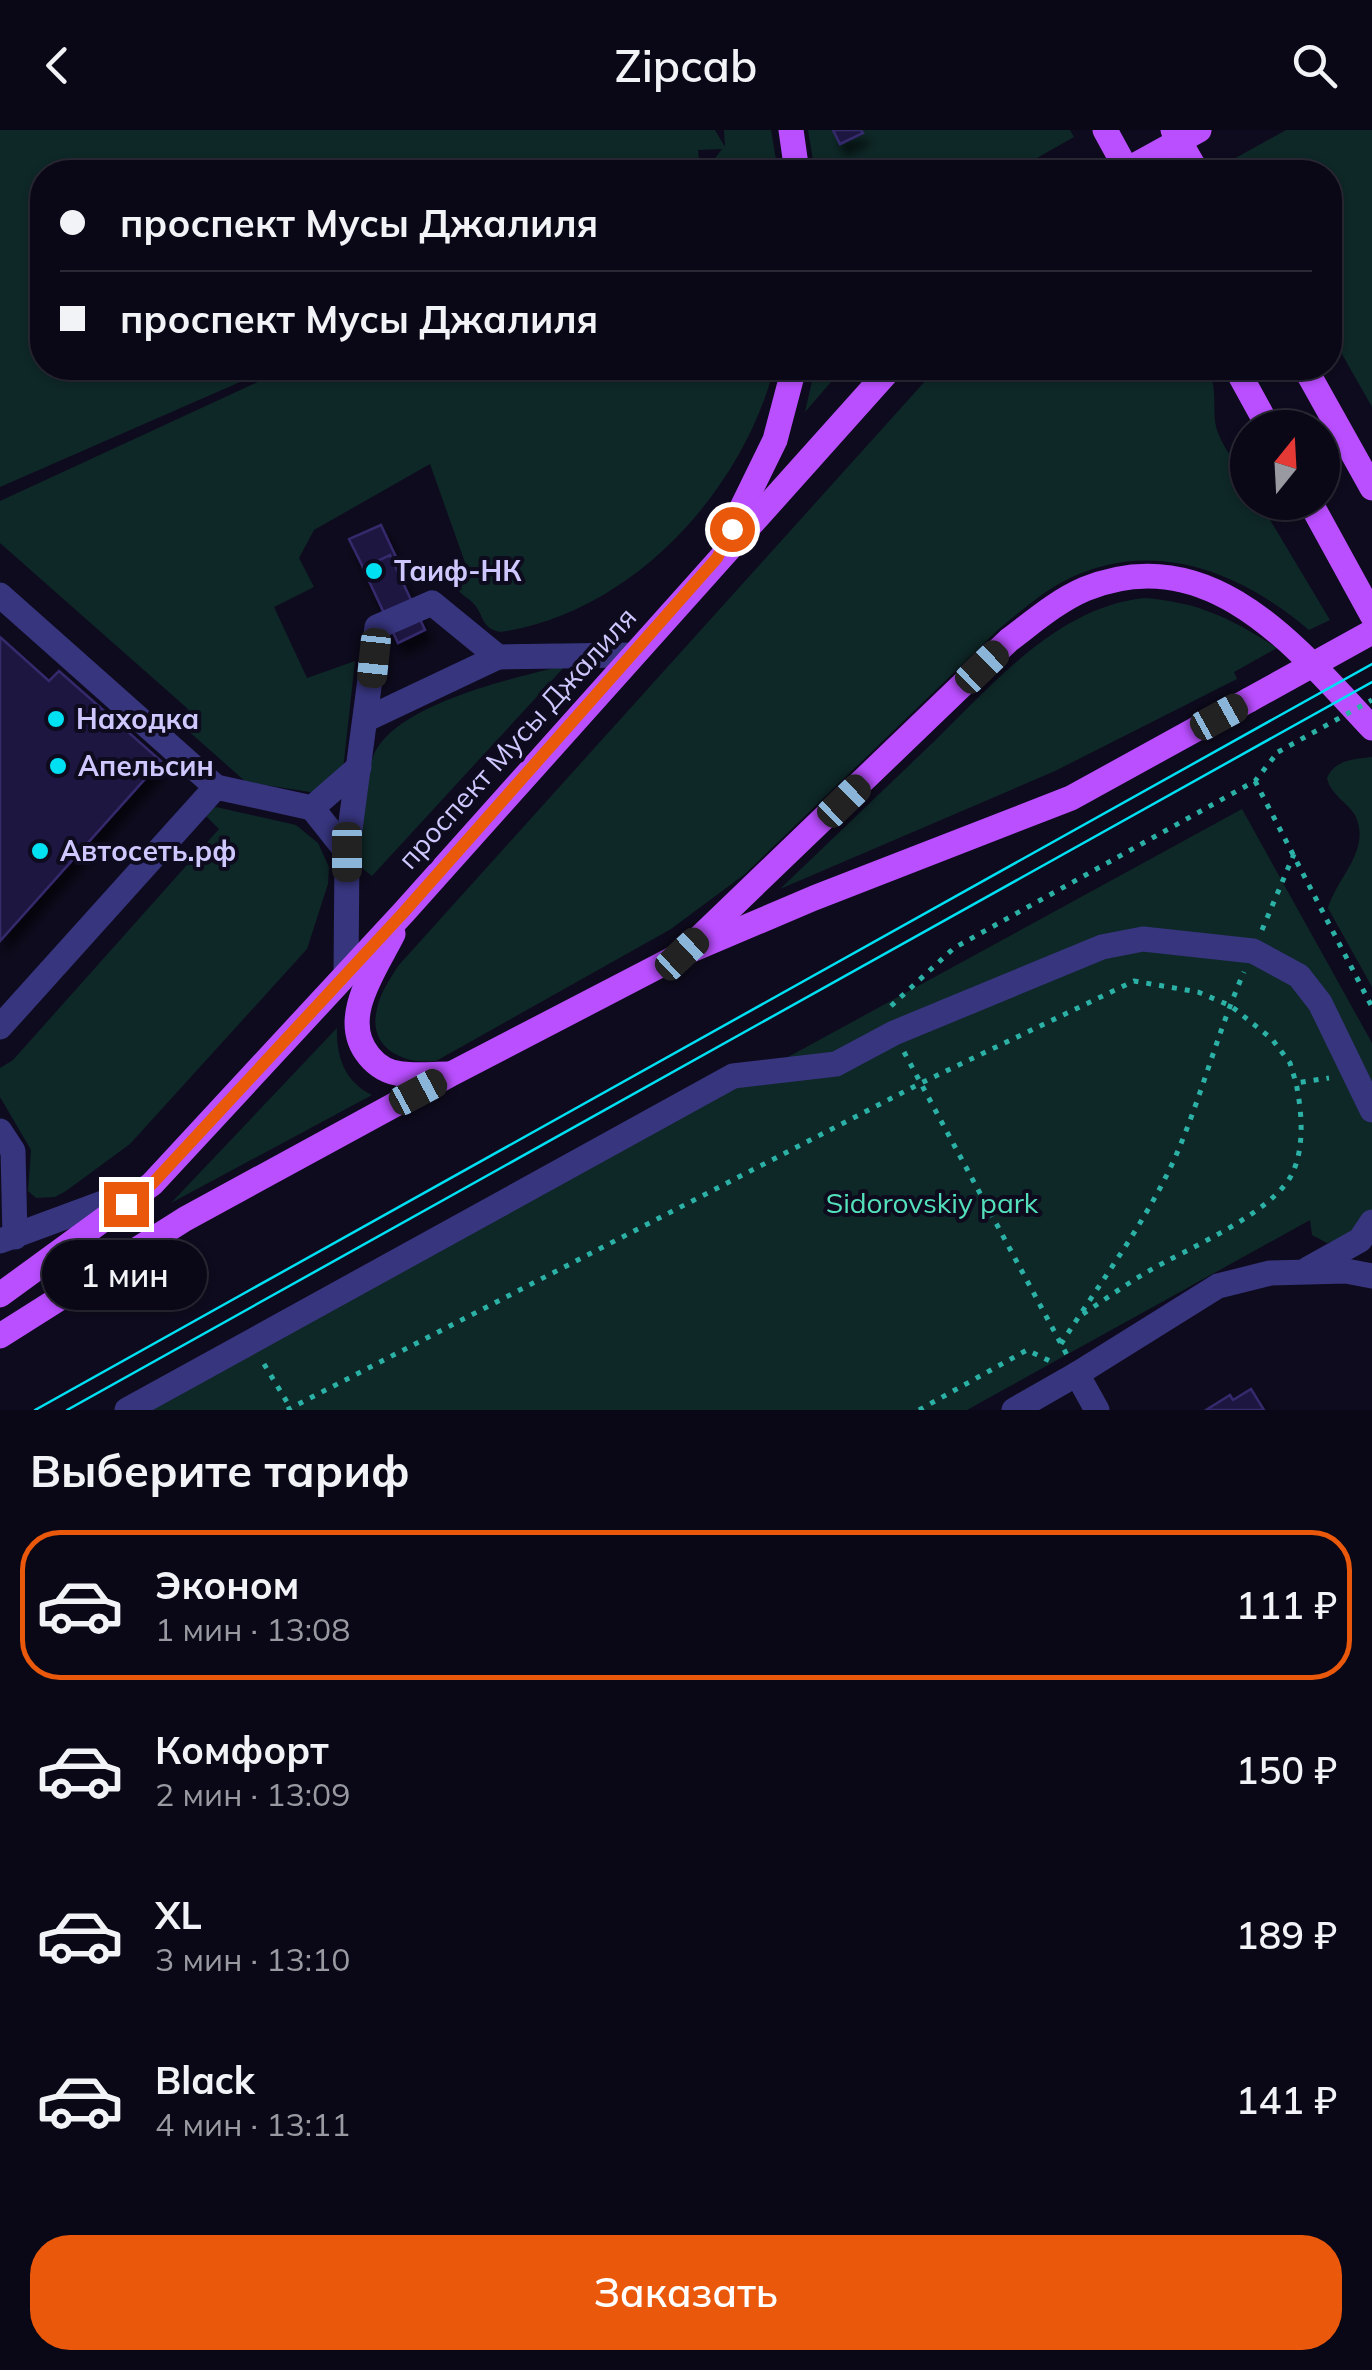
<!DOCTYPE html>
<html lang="ru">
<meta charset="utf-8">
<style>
body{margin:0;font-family:Mulish,sans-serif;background:#181623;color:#f1f3f6;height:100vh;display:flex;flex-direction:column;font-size:38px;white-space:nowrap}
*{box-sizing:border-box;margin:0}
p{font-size:32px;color:#999aa1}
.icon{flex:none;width:55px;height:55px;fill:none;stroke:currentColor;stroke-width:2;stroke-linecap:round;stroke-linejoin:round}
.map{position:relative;height:1280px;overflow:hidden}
.sheet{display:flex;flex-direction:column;background:#0a0816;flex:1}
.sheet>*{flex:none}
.top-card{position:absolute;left:30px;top:30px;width:1312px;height:220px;border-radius:40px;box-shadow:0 2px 8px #0004,0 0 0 2px #2a2935;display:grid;align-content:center;height:220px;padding:0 30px;background:#0a0816}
.needle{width:65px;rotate:18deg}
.tools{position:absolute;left:1230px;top:280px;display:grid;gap:20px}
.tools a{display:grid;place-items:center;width:110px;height:110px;border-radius:50%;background:#0a0816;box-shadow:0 2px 8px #0004,0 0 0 2px #2a2935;font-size:50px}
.end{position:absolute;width:45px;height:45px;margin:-22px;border:12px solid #ea580c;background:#fff;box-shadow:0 0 0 5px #fff}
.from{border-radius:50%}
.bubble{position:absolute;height:70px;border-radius:35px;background:#0a0816;box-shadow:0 2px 8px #0004,0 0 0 2px #2a2935;font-size:32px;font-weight:600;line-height:70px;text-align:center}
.car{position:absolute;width:30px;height:60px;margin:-30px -15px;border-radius:12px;box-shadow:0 0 8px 2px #0007;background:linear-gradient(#222 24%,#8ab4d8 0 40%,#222 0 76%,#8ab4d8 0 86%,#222 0)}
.top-card b{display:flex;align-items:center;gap:35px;height:95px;font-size:38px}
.top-card b+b{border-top:2px solid #2a2935}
.top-card i{width:25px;height:25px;background:#f1f3f6}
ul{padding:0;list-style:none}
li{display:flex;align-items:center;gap:30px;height:150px;margin:0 20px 15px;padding:0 10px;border:5px solid transparent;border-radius:40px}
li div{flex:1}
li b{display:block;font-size:38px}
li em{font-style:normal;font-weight:600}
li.current{border-color:#ea580c}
li>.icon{width:90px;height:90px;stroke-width:1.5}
h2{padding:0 30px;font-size:45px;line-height:120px}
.cta{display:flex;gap:20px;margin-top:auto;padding:20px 30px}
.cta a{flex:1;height:115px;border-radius:40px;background:#ea580c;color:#fff;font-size:40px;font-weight:600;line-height:115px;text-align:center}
header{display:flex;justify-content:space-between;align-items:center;height:130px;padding:0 30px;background:#0a0816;font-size:45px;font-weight:600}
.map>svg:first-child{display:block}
.green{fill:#0e2827}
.building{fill:#1f173f;stroke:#35296c;stroke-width:2.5;filter:url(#shadow)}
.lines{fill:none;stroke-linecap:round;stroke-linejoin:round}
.path{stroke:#2bb1a6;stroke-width:5;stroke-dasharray:5 8;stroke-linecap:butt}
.minor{stroke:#37357e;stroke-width:25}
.major{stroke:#ba4fff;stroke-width:25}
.tram{stroke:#00e0f3;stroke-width:2.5}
.path-bridge{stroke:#2bb1a6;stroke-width:5;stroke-dasharray:5 8;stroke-linecap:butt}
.major-bridge{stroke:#ba4fff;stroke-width:25}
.route{stroke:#ea580c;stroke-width:12}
.poi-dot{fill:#00e0f3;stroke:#0e0b1e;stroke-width:4}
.labels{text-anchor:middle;stroke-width:8;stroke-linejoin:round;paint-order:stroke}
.poi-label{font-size:28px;font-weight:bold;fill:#cec8ff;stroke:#0e0b1e;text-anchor:start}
.street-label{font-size:28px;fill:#cec8ff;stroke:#0e0b1e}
.park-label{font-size:28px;fill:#53e0ba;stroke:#0e0b1e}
</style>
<header><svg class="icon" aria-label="back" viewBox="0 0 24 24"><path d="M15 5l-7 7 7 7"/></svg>Zipcab<svg class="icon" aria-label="search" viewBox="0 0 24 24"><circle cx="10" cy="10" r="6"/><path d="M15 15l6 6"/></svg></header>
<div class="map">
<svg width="1372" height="1280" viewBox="0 0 1372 1280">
<defs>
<filter id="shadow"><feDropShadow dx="6" dy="11" stdDeviation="5" flood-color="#0009"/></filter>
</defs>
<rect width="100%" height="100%" fill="#0e0b1e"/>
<g class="green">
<path d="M 0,0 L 715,0 L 725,17 L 724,0 L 771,0 L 778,42 L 705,42 L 722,19 L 698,20 L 700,42 L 42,42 L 42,238 L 272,238 L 0,357 Z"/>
<path d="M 808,0 L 1070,0 L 1074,7 L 1030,32 L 1018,42 L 815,42 Z"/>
<path d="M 1286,0 L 1372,0 L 1372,277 L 1330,203 L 1330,42 L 1239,42 L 1232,30 Z"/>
<path d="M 288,238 L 774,238 C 742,363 630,484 500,502 C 480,498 484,483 472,472 C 468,468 463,466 459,461 L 461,446 L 468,441 L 430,334 L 314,400 L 299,428 L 314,457 L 274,477 L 307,548 L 355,531 L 343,640 L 316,663 L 246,652 L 177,591 L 188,579 L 0,413 L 0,371 Z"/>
<path d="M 815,238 L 843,238 L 805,282 Z"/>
<path d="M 937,238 L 1207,238 C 1219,258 1211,279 1217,300 C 1227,330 1247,335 1248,372 L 1260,373 L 1330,490 L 1309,500 C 1241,442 1154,407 1068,449 C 1042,462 1021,481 999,499 L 745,744 L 671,799 L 436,931 C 404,935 367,918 377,879 C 380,863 390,849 398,836 Z"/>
<path d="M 1144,468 C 1199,472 1232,489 1277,518 L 1234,542 L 1237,549 L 1055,641 L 780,759 C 828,713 875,668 923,622 C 986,563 1052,478 1144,468 Z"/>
<path d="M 566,535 L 372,746 L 363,739 L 358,728 C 362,696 362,657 373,627 C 393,574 515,548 566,535 Z"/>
<path d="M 1372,627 L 1372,857 L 1328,778 C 1337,747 1372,720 1355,685 C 1346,671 1331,665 1327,648 C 1335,630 1353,629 1372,627 Z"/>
<path d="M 216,677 L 296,695 L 318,713 L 329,737 L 328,754 L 307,819 L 130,1014 L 66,1061 L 55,1067 L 36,1068 L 28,1061 L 31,1020 L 0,967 L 0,938 L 13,930 L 219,699 L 203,683 Z"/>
<path d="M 1242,679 L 1372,913 L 1372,1089 L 1347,1107 L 1327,1113 L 1312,1105 L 1310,1090 L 967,1280 L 142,1280 Z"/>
<path d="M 337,898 C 336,927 345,952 372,965 L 171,1073 Z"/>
</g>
<g class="building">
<path d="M 833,0 L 861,0 L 863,3 L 840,14 Z"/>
<path d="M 381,395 L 396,427 L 365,441 L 349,409 Z"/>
<path d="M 390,425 L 425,500 L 398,513 L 363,438 Z"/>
<path d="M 0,507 L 49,551 L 59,541 L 161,631 L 0,811 Z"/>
<path d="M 1251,1259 L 1264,1280 L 1206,1280 L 1230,1265 L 1233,1270 Z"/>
</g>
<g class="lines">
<g class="path">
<path d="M 1255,651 L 1372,877"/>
<path d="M 1262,800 L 1294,724"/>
<path d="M 891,876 L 954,818 L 1255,651 L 1278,622"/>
<path d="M 904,922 L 1067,1225"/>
<path d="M 1083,1184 C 1104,1170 1125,1155 1147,1142 C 1186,1119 1272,1084 1292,1044 C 1305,1017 1302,982 1296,953 L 1329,948"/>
<path d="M 1061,1214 C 1099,1154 1144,1095 1174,1030 C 1201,969 1217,903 1244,842"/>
<path d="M 264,1234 L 290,1277"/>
<path d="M 287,1280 L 921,953 L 1134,851 L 1198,862 L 1231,876 L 1272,909 L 1290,933 L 1296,953"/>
<path d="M 919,1280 L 1027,1220 L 1052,1232"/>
</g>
<g class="minor">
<path d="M 0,465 L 216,657"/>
<path d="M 367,589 L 498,527"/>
<path d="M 312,678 L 347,722"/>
<path d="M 346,843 L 347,722 L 377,497 L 432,473 L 498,527 L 631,525"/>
<path d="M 0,897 L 216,657 L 312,678 L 359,637"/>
<path d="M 0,1001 L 13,1021 L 15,1107"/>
<path d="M 0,1111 L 138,1060"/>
<path d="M 1308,1139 L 1360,1110 L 1372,1092"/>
<path d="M 1077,1244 L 1097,1280"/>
<path d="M 127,1280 L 733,946 L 836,934 L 894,903 L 1102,817 L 1143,809 L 1253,821 L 1299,846 L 1320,873 L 1372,980"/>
<path d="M 1014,1280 L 1077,1244 L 1218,1156 L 1270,1143 L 1346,1141 L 1372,1146"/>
</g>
<g class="major">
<path d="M 791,0 L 797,42"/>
<path d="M 1105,0 L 1128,42"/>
<path d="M 1173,0 L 1197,42"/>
<path d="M 1236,238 L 1269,298"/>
<path d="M 1305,238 L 1372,358"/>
<path d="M 1310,372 L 1372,485"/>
<path d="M 731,400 L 775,310 L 794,238"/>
<path d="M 393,804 C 375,840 338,889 369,926 C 377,936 389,943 402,944 C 417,946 434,944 449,944"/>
<path d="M 697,810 L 1009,510 C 1033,492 1057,471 1085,459 C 1210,408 1297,518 1372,598"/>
<path d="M 0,1165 L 152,1054 L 404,782 L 891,238"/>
<path d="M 0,1206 L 185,1089 L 451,944 L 682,824 L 814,768 L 1071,668 L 1249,570"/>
</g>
<g class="tram">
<path d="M 35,1280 L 1372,534"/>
<path d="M 67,1280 L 1372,552"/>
</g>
<path class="path-bridge" d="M 1278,622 L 1372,570"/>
<g class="major-bridge">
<path d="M 1123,42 L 1199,0"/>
<path d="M 1249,570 L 1372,502"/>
</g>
</g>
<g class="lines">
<path class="route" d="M 126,1074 L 152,1054 L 404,782 L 717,428 L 732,399"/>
</g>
<g class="poi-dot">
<circle cx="374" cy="441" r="10"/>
<circle cx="56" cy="589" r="10"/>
<circle cx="58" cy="636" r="10"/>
<circle cx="40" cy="721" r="10"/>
</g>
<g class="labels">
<g class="poi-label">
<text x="394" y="451">Таиф-НК</text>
<text x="76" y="599">Находка</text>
<text x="78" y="646">Апельсин</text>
<text x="60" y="731">Автосеть.рф</text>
</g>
<g class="street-label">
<text transform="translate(517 608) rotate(-48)" y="10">проспект Мусы Джалиля</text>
</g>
<g class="park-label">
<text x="932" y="1083">Sidorovskiy park</text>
</g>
</g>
</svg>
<div class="tools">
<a><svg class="needle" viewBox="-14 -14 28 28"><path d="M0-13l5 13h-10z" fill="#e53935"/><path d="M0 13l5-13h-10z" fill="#999aa1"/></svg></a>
</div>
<i class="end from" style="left:732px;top:399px"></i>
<i class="end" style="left:126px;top:1074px"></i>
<div class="bubble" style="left:42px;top:1110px;width:165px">1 мин</div>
<i class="car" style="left:374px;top:528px;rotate:186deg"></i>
<i class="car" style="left:982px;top:537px;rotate:46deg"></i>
<i class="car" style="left:1219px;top:587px;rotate:61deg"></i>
<i class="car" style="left:844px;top:671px;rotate:46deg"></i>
<i class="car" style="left:347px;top:722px;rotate:180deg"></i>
<i class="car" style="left:682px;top:824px;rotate:47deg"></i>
<i class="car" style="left:418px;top:962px;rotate:62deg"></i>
<div class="top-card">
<b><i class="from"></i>проспект Мусы Джалиля</b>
<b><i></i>проспект Мусы Джалиля</b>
</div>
</div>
<section class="sheet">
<h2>Выберите тариф</h2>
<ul>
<li class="current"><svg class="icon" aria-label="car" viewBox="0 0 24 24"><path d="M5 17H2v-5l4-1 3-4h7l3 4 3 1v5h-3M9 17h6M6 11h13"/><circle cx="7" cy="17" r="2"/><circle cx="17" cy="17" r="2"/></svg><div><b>Эконом</b><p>1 мин · 13:08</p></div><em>111 ₽</em></li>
<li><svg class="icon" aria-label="car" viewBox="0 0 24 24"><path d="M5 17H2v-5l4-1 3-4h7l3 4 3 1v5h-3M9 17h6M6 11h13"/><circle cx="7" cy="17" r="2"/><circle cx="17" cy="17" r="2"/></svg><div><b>Комфорт</b><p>2 мин · 13:09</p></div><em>150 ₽</em></li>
<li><svg class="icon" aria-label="car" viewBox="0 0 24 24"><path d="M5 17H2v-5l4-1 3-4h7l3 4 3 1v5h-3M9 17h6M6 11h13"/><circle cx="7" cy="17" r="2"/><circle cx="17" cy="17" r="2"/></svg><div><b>XL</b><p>3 мин · 13:10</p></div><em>189 ₽</em></li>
<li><svg class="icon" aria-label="car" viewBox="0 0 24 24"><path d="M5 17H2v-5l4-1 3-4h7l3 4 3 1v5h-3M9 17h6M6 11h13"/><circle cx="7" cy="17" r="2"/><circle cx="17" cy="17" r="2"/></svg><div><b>Black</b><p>4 мин · 13:11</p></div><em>141 ₽</em></li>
</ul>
<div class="cta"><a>Заказать</a></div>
</section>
